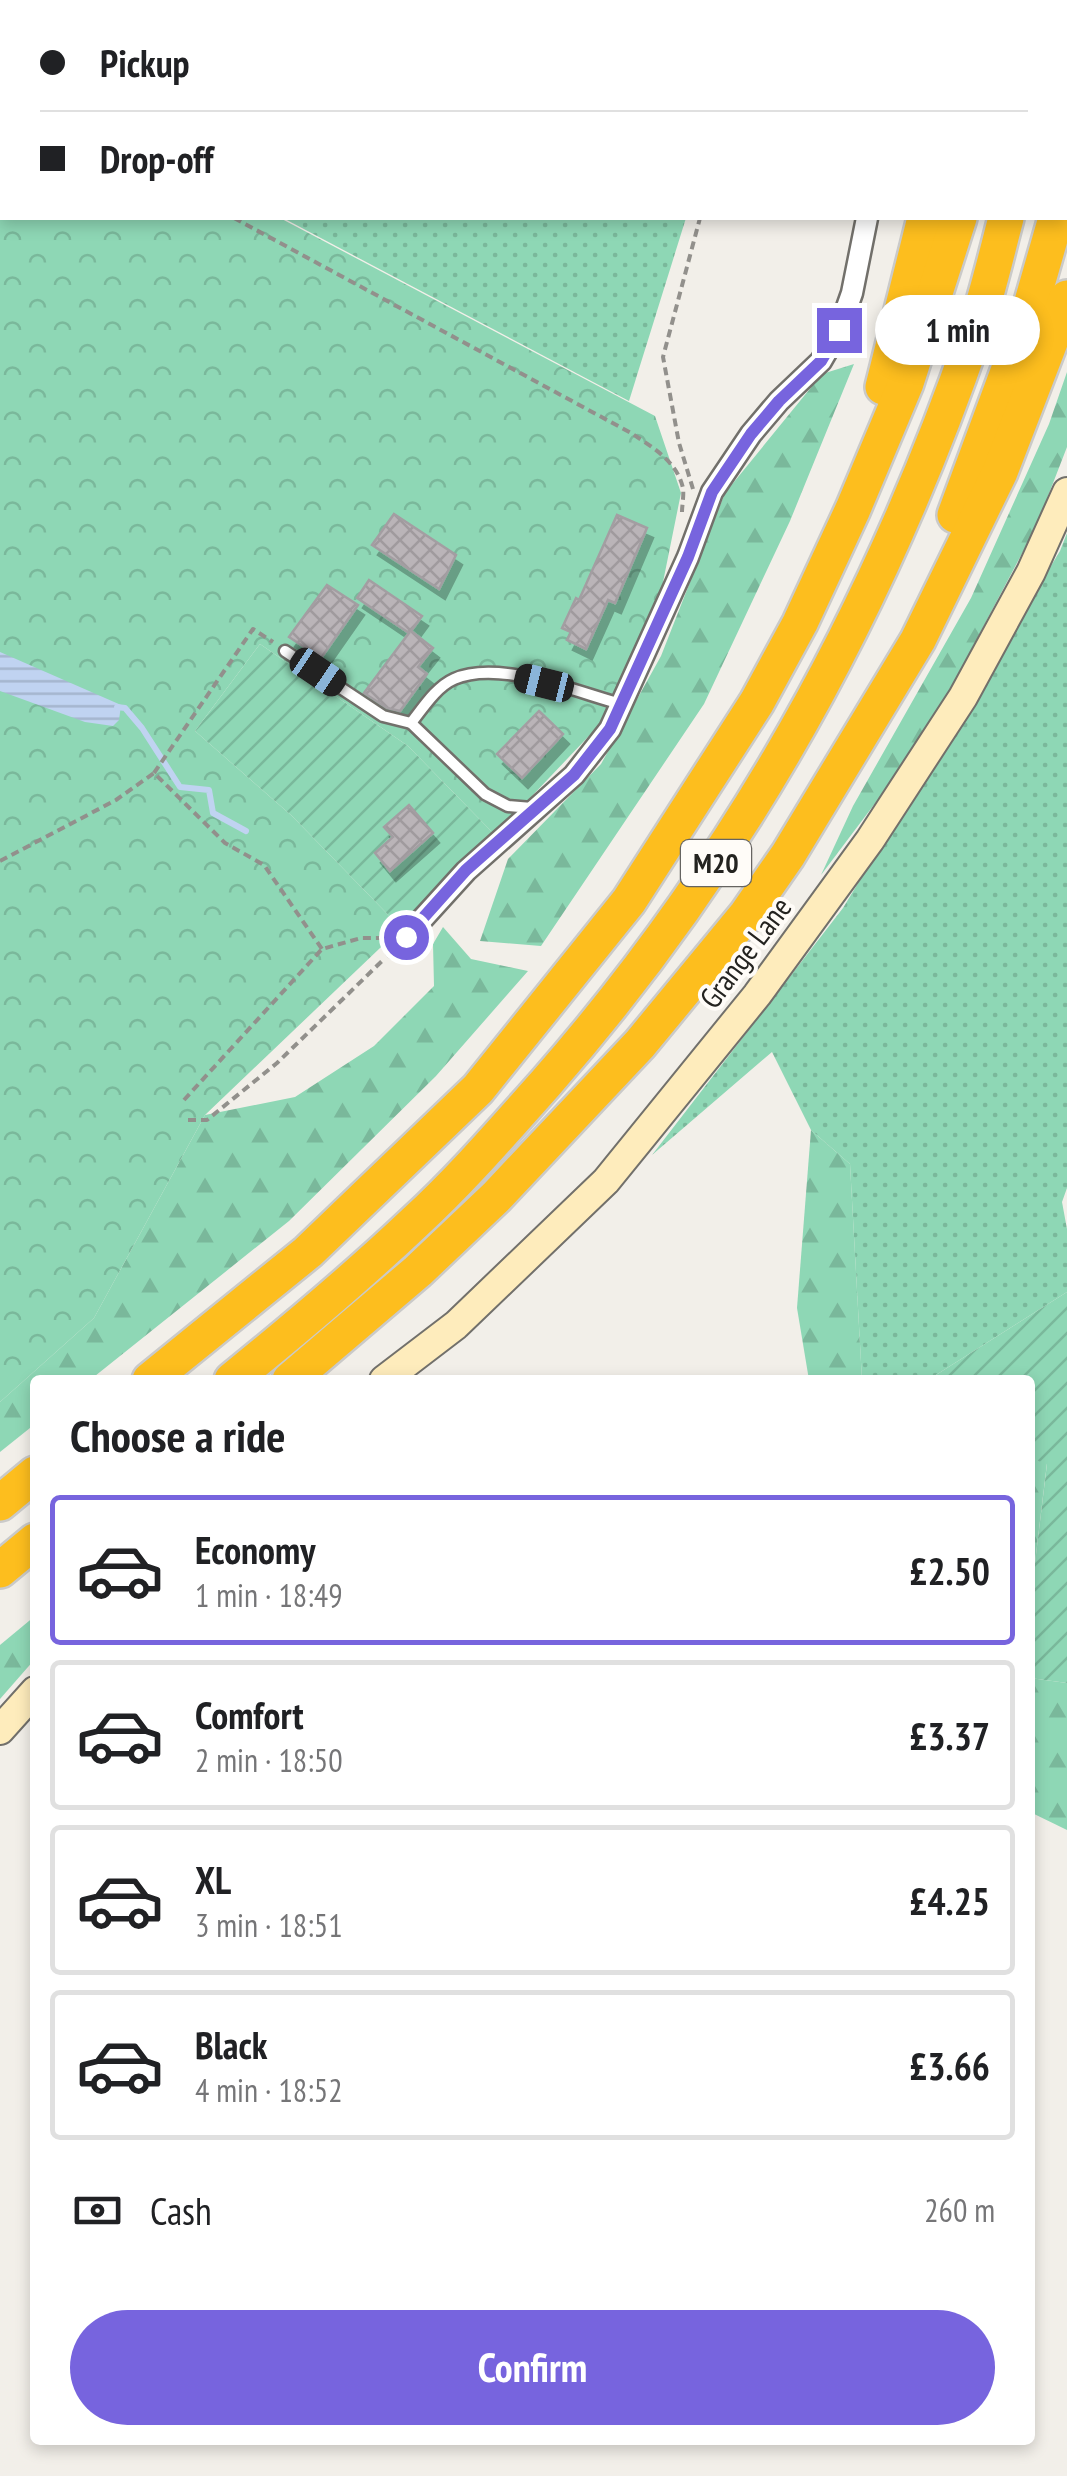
<!DOCTYPE html>
<meta charset="utf-8">
<style>
body{margin:0;font-family:"PT Sans Narrow",sans-serif;background:#f6f6f6;color:#202124;height:100vh;display:flex;flex-direction:column;font-size:38px;white-space:nowrap}
*{box-sizing:border-box;margin:0}
p{font-size:32px;color:#757577}
.icon{flex:none;width:55px;height:55px;fill:none;stroke:currentColor;stroke-width:2;stroke-linecap:round;stroke-linejoin:round}
.map{position:relative;flex:1;overflow:hidden}
.panel{position:absolute;left:30px;top:1375px;width:1005px;height:1070px;display:flex;flex-direction:column;background:#fff;border-radius:10px;box-shadow:0 5px 15px #0003}
.panel>*{flex:none}
.guide{position:absolute;left:0px;top:0px;width:1068px;height:220px;box-shadow:0 5px 15px #0003;display:grid;align-content:center;height:220px;padding:0 40px;background:#fff}
.end{position:absolute;width:45px;height:45px;margin:-22px;border:12px solid #7764de;background:#fff;box-shadow:0 0 0 5px #fff}
.from{border-radius:50%}
.bubble{position:absolute;height:70px;border-radius:35px;background:#fff;box-shadow:0 5px 15px #0003;font-size:32px;font-weight:700;line-height:70px;text-align:center}
.car{position:absolute;width:30px;height:60px;margin:-30px -15px;border-radius:12px;box-shadow:0 0 8px 2px #0007;background:linear-gradient(#222 24%,#8ab4d8 0 40%,#222 0 76%,#8ab4d8 0 86%,#222 0)}
.guide b{display:flex;align-items:center;gap:35px;height:95px;font-size:38px}
.guide b+b{border-top:2px solid #e0e0e0}
.guide i{width:25px;height:25px;background:#202124}
ul{padding:0;list-style:none}
li{display:flex;align-items:center;gap:30px;height:150px;margin:0 20px 15px;padding:0 20px;border:5px solid #e0e0e0;border-radius:10px}
li div{flex:1}
li b{display:block;font-size:38px}
li em{font-style:normal;font-weight:700}
li.on{border-color:#7764de}
li>.icon{width:90px;height:90px;stroke-width:1.5}
h2{padding:0 40px;font-size:45px;line-height:120px}
.pay{display:flex;align-items:center;gap:25px;height:110px;padding:0 40px;font-size:38px}
.pay p{margin-inline-start:auto}
.button{display:flex;gap:20px;margin-top:auto;padding:20px 40px}
.button a{flex:1;height:115px;border-radius:60px;background:#7764de;color:#fff;font-size:40px;font-weight:700;line-height:115px;text-align:center}
.map>svg:first-child{display:block}
.grass{fill:url(#grass-dots)}
.forest{fill:url(#forest-firs)}
.park{fill:url(#park-crowns)}
.garden{fill:url(#garden-furrows)}
.water{fill:url(#water-rules)}
.lines{fill:none;stroke-linecap:round;stroke-linejoin:round}
.stream{stroke:#c0d3f1;stroke-width:6}
.building{fill:url(#building-cross-hatch);stroke:#a39ea2;stroke-width:2.5;filter:url(#shadow)}
.lane-casing{stroke:#72706b;stroke-width:15}
.street-casing{stroke:#72706b;stroke-width:25}
.secondary-casing{stroke:#72706b;stroke-width:32}
.highway-casing{stroke:#cacac9;stroke-width:40}
.path{stroke:#92908c;stroke-width:4;stroke-dasharray:8 5;stroke-linecap:butt}
.lane{stroke:#fff;stroke-width:10}
.street{stroke:#fff;stroke-width:20}
.secondary{stroke:#feecbc;stroke-width:28}
.highway{stroke:#fdbe1e;stroke-width:35}
.route{stroke:#7764de;stroke-width:12}
.labels{text-anchor:middle;stroke-width:8;stroke-linejoin:round;paint-order:stroke}
.shield{fill:#fffcf8;stroke:#666461;stroke-width:2.5}
.shield-label{font-size:28px;font-weight:bold;fill:#242320}
.street-label{font-size:30px;fill:#242320;stroke:#fffcf8}
</style>
<div class="map">
<svg width="1067" height="2476" viewBox="0 0 1067 2476">
<defs>
<pattern id="grass-dots" width="8" height="8" patternUnits="userSpaceOnUse" patternTransform="scale(2.5)"><rect width="8" height="8" fill="#8ed7b5"/><path d="M2 2h.1M6 6h.1" fill="none" stroke="#7ab89b" stroke-width="1.8" stroke-linecap="round"/></pattern>
<pattern id="forest-firs" width="22" height="20" patternUnits="userSpaceOnUse" patternTransform="scale(2.5)"><rect width="22" height="20" fill="#8ed7b5"/><path d="M5 1l3.5 6h-7zM16 11l3.5 6h-7z" fill="#7ab89b"/></pattern>
<pattern id="park-crowns" width="20" height="18" patternUnits="userSpaceOnUse" patternTransform="scale(2.5)"><rect width="20" height="18" fill="#8ed7b5"/><path d="M2 6a3 3 0 1 1 6 0M12 15a3 3 0 1 1 6 0" fill="none" stroke="#7ab89b"/></pattern>
<pattern id="garden-furrows" width="10" height="10" patternUnits="userSpaceOnUse" patternTransform="scale(2.5)"><rect width="10" height="10" fill="#8ed7b5"/><path d="M-1 1l2-2M0 10L10 0M9 11l2-2" fill="none" stroke="#7ab89b"/></pattern>
<pattern id="water-rules" width="6" height="5" patternUnits="userSpaceOnUse" patternTransform="scale(2.5)"><rect width="6" height="5" fill="#c0d3f1"/><path d="M0 2.5h6" fill="none" stroke="#a5b5ce"/></pattern>
<pattern id="building-cross-hatch" width="8" height="8" patternUnits="userSpaceOnUse" patternTransform="scale(2.5)"><rect width="8" height="8" fill="#bab4b8"/><path d="M0 0l8 8M0 8l8-8" fill="none" stroke="#a09a9e"/></pattern>
<filter id="shadow"><feDropShadow dx="6" dy="10" stdDeviation="0" flood-color="#0004"/></filter>
</defs>
<rect width="100%" height="100%" fill="#f2efe9"/>
<g class="grass">
<path d="M 283,218 L 686,218 L 629,401 Z"/>
<path d="M 1067,533 L 1067,1188 L 1062,1202 L 1067,1229 L 1067,1292 L 928,1380 L 862,1380 L 850,1164 L 811,1130 L 772,1052 L 652,1155 L 843,908 L 1060,551 Z"/>
</g>
<g class="forest">
<path d="M 854,364 L 790,521 L 704,704 L 541,946 L 480,941 L 508,859 L 601,764 L 661,656 L 725,493 L 822,374 Z"/>
<path d="M 1067,372 L 1067,447 L 1036,527 L 925,737 L 821,875 L 853,806 L 971,598 L 1049,424 Z"/>
<path d="M 443,927 L 471,959 L 528,971 L 436,1076 L 289,1221 L 90,1380 L 35,1380 L 35,1424 L 0,1452 L 0,1402 L 94,1318 L 205,1115 L 295,1097 L 374,1046 L 434,986 L 433,944 Z"/>
<path d="M 811,1130 L 850,1164 L 862,1380 L 809,1380 L 797,1308 Z"/>
<path d="M 1030,1458 L 1047,1463 L 1030,1604 Z"/>
<path d="M 35,1616 L 35,1659 L 0,1699 L 0,1645 Z"/>
<path d="M 1030,1678 L 1067,1683 L 1067,1830 L 1030,1812 Z"/>
</g>
<path class="park" d="M 0,67 L 2,218 L 280,218 L 655,416 L 681,493 L 661,592 L 605,719 L 495,835 L 408,746 L 260,644 L 195,731 L 292,816 L 401,928 L 205,1115 L 94,1318 L 0,1402 Z"/>
<g class="garden">
<path d="M 260,644 L 408,746 L 495,835 L 401,928 L 292,816 L 195,731 Z"/>
<path d="M 1067,1292 L 1067,1683 L 1030,1678 L 1030,1604 L 1047,1464 L 1030,1458 L 1030,1380 L 928,1380 Z"/>
</g>
<path class="water" d="M 0,652 L 121,705 L 119,720 L 113,726 L 85,722 L 0,691 Z"/>
<g class="lines">
<path class="stream" d="M 117,707 L 125,708 L 142,728 L 180,787 L 209,790 L 213,813 L 246,831"/>
</g>
<g class="building">
<path d="M 394,514 L 456,555 L 439,589 L 372,545 Z"/>
<path d="M 617,515 L 647,528 L 615,603 L 608,600 L 586,649 L 567,640 L 571,632 L 562,628 L 576,598 L 579,600 Z"/>
<path d="M 369,580 L 422,616 L 411,631 L 433,648 L 418,667 L 427,674 L 400,711 L 387,708 L 364,693 L 409,633 L 357,598 Z"/>
<path d="M 327,585 L 358,605 L 321,658 L 289,637 Z"/>
<path d="M 539,711 L 563,734 L 522,778 L 497,754 Z"/>
<path d="M 409,805 L 433,833 L 390,871 L 375,853 L 393,837 L 384,827 Z"/>
</g>
<g class="lines">
<g class="lane-casing">
<g id="lane">
<path d="M 285,651 L 383,716 L 411,723 L 485,794 L 508,806 L 532,808"/>
<path d="M 411,723 C 423,708 436,687 454,679 C 499,659 576,692 621,704"/>
</g>
</g>
<g class="street-casing">
<g id="street">
<path d="M 801,0 L 802,2"/>
<path d="M 396,948 L 466,871 L 574,775 L 610,729 L 688,557 L 712,492 L 751,434 L 779,401 L 821,361 L 839,330 L 852,293 L 867,218"/>
</g>
</g>
<g class="secondary-casing">
<g id="secondary">
<path d="M 816,0 L 819,2"/>
<path d="M 1065,135 L 1067,136"/>
<path d="M 384,1380 L 456,1325 L 606,1181 L 757,995 L 870,840 L 963,697 L 1031,572 L 1067,492"/>
<path d="M 0,1730 L 35,1691"/>
</g>
</g>
<g class="highway-casing">
<g id="highway">
<path d="M 964,2 L 964,0"/>
<path d="M 1003,2 L 1004,0"/>
<path d="M 1051,2 L 1051,0"/>
<path d="M 1065,181 L 1067,171"/>
<path d="M 883,387 L 925,218"/>
<path d="M 955,515 L 1026,323 L 1056,218"/>
<path d="M 150,1380 L 308,1252 L 478,1089 L 629,901 L 757,702 L 800,623 L 853,509 L 906,383 L 959,218"/>
<path d="M 232,1380 C 295,1329 357,1277 415,1222 C 462,1179 503,1131 545,1084 C 737,865 879,610 974,334 C 987,296 996,256 1006,218"/>
<path d="M 290,1380 L 418,1271 L 496,1197 L 640,1044 L 747,914 L 788,855 L 918,640 L 1000,472 L 1067,298"/>
<path d="M 0,1503 L 35,1474"/>
<path d="M 0,1570 L 35,1541"/>
</g>
</g>
<g class="path">
<path d="M 747,2 L 748,0"/>
<path d="M 898,2 L 898,0"/>
<path d="M 0,138 L 2,137"/>
<path d="M 234,218 L 631,433 C 652,447 677,461 683,488 C 684,496 682,506 682,512"/>
<path d="M 693,489 L 679,443 L 663,357 L 700,218"/>
<path d="M 154,773 L 253,629 L 273,642"/>
<path d="M 0,861 L 116,800 L 154,773 L 225,843 L 264,865 L 322,949"/>
<path d="M 184,1100 L 322,949 L 361,938 L 381,938"/>
<path d="M 188,1120 L 207,1120 L 277,1063 L 382,961"/>
</g>
<use href="#lane" class="lane"/>
<use href="#street" class="street"/>
<use href="#secondary" class="secondary"/>
<use href="#highway" class="highway"/>
</g>
<g class="lines">
<path class="route" d="M 406,937 L 466,870 L 574,775 L 610,729 L 688,557 L 712,492 L 751,434 L 779,401 L 821,361 L 839,330"/>
</g>
<g class="labels">
<rect class="shield" x="681" y="840" width="70" height="46" rx="8"/>
<g class="shield-label">
<text x="716" y="873">M20</text>
</g>
<g class="street-label">
<text transform="translate(746 953) rotate(-53)" y="10">Grange Lane</text>
</g>
</g>
</svg>
<i class="end from" style="left:406px;top:937px"></i>
<i class="end" style="left:839px;top:330px"></i>
<div class="bubble" style="left:875px;top:295px;width:165px">1 min</div>
<i class="car" style="left:318px;top:672px;rotate:124deg"></i>
<i class="car" style="left:544px;top:683px;rotate:284deg"></i>
<div class="guide">
<b><i class="from"></i>Pickup</b>
<b><i></i>Drop-off</b>
</div>
<section class="panel">
<h2>Choose a ride</h2>
<ul>
<li class="on"><svg class="icon" aria-label="car" viewBox="0 0 24 24"><path d="M5 17H2v-5l4-1 3-4h7l3 4 3 1v5h-3M9 17h6M6 11h13"/><circle cx="7" cy="17" r="2"/><circle cx="17" cy="17" r="2"/></svg><div><b>Economy</b><p>1 min · 18:49</p></div><em>£2.50</em></li>
<li><svg class="icon" aria-label="car" viewBox="0 0 24 24"><path d="M5 17H2v-5l4-1 3-4h7l3 4 3 1v5h-3M9 17h6M6 11h13"/><circle cx="7" cy="17" r="2"/><circle cx="17" cy="17" r="2"/></svg><div><b>Comfort</b><p>2 min · 18:50</p></div><em>£3.37</em></li>
<li><svg class="icon" aria-label="car" viewBox="0 0 24 24"><path d="M5 17H2v-5l4-1 3-4h7l3 4 3 1v5h-3M9 17h6M6 11h13"/><circle cx="7" cy="17" r="2"/><circle cx="17" cy="17" r="2"/></svg><div><b>XL</b><p>3 min · 18:51</p></div><em>£4.25</em></li>
<li><svg class="icon" aria-label="car" viewBox="0 0 24 24"><path d="M5 17H2v-5l4-1 3-4h7l3 4 3 1v5h-3M9 17h6M6 11h13"/><circle cx="7" cy="17" r="2"/><circle cx="17" cy="17" r="2"/></svg><div><b>Black</b><p>4 min · 18:52</p></div><em>£3.66</em></li>
</ul>
<div class="pay"><svg class="icon" aria-label="cash" viewBox="0 0 24 24"><path d="M3 7h18v10H3z"/><circle cx="12" cy="12" r="2"/></svg>Cash<p>260 m</p></div>
<div class="button"><a>Confirm</a></div>
</section>
</div>
